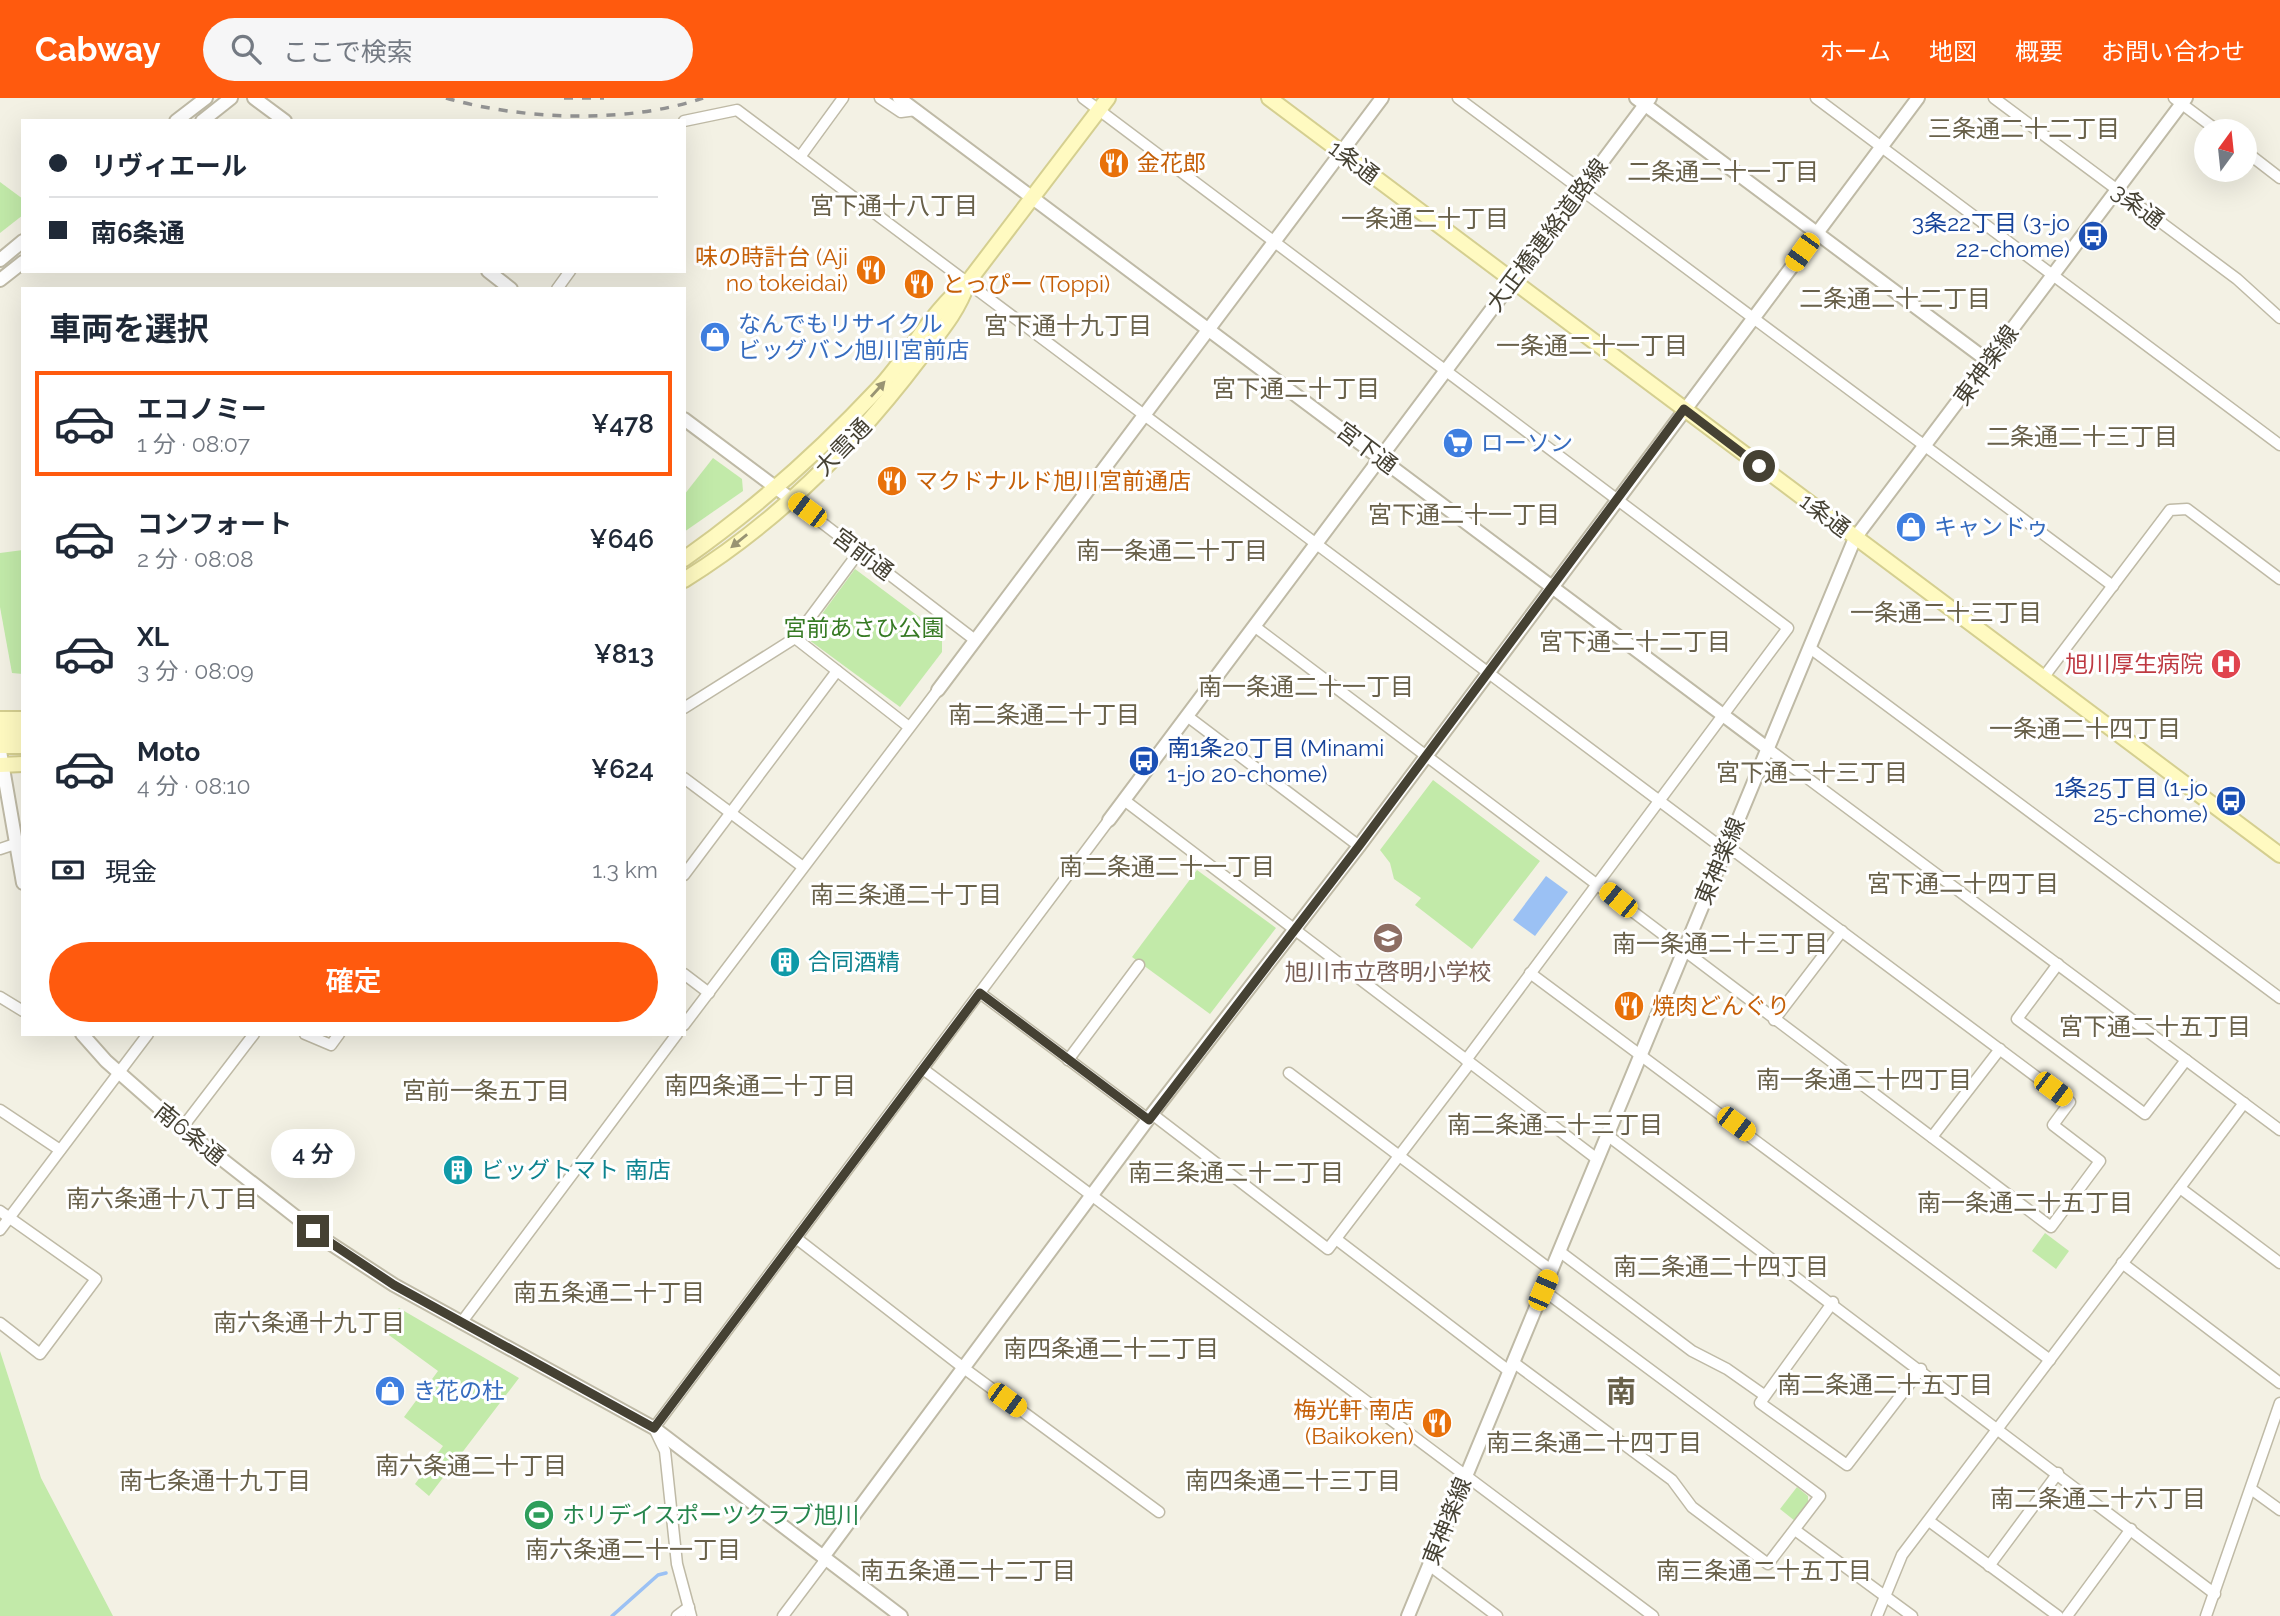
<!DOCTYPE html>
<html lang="ja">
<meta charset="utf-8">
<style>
body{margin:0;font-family:Raleway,"Noto Sans JP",sans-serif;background:#f6f6f7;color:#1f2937;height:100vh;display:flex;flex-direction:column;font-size:26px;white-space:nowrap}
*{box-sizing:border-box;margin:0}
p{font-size:23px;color:#747a83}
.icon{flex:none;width:38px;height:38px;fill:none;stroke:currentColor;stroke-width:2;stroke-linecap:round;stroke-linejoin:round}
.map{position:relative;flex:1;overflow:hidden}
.side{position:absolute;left:21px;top:189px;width:665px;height:749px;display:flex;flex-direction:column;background:#fff;border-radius:0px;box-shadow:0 7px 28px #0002}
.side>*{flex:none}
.guide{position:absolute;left:21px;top:21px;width:665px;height:154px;border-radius:0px;box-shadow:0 7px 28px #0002;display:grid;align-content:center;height:154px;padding:0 28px;background:#fff}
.needle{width:46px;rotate:15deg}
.buttons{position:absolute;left:2194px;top:21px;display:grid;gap:14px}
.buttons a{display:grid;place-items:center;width:63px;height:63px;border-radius:50%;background:#fff;box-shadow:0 7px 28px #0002;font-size:35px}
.end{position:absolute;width:32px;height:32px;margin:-16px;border:9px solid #454133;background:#fff;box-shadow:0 0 0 4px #fff}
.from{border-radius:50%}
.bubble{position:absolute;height:49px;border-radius:24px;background:#fff;box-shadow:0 7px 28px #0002;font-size:23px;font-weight:600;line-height:49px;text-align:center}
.car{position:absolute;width:21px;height:42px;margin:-21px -10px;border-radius:9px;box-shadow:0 0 5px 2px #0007;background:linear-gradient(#f5c518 24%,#345 0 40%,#f5c518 0 76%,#345 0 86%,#f5c518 0)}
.guide b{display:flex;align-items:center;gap:24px;height:66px;font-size:26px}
.guide b+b{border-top:2px solid #e0e1e3}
.guide i{width:18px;height:18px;background:#1f2937}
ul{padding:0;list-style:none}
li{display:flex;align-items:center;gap:21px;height:105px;margin:0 14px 10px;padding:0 14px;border:4px solid transparent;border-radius:0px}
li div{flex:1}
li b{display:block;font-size:26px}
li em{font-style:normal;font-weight:600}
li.on{border-color:#ff5a0e}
li>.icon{width:63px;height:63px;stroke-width:1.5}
h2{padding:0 28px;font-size:32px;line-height:84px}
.pay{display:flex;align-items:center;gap:18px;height:77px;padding:0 28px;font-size:26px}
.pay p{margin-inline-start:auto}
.button{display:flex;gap:14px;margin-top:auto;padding:14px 28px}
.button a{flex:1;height:80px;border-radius:42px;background:#ff5a0e;color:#fff;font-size:28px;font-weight:600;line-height:80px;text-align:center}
header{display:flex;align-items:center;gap:42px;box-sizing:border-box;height:98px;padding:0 35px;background:#ff5a0e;color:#fff}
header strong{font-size:33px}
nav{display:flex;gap:38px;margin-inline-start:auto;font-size:24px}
.search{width:490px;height:63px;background:#f6f6f7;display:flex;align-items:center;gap:18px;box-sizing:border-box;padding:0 24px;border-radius:38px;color:#747a83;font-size:26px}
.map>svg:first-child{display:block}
.green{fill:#c2eaa9}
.water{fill:#9bc1f4}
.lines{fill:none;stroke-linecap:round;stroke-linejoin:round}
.stream{stroke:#9bc1f4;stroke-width:3.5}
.minor-casing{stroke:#bfbaa6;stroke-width:13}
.tertiary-casing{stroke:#bfbaa6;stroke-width:16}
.secondary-casing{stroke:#d5cf90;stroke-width:18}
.minor{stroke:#fff;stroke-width:10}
.tertiary{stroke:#fff;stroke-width:12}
.secondary{stroke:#fffac1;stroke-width:14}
.rail{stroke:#949494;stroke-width:3.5;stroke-dasharray:9 9;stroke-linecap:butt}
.oneway{fill:#999473}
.route{stroke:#454133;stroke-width:9}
.labels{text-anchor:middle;stroke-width:6;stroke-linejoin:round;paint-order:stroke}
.street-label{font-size:23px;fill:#454133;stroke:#fff}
.food-label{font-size:23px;fill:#c56008;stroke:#fff;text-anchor:start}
.transit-label{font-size:23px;fill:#164399;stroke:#fff;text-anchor:end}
.shop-label{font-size:23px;fill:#366cbe;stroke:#fff;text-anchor:start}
.park-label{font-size:23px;fill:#367a23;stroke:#fff}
.health-label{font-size:23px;fill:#be3a42;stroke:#fff;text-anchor:end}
.culture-label{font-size:23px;fill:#0d838f;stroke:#fff;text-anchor:start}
.education-label{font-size:23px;fill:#785e54;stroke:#fff}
.leisure-label{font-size:23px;fill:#27864d;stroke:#fff;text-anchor:start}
.neighbourhood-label{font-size:24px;fill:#69614a;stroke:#fff}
.district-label{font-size:30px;font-weight:bold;fill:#69614a;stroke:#fff}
</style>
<header>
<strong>Cabway</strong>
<div class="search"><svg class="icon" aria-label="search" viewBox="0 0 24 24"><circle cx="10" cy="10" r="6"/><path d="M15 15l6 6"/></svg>ここで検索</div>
<nav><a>ホーム</a><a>地図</a><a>概要</a><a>お問い合わせ</a></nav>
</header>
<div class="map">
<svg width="2280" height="1518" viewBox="0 0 2280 1518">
<rect width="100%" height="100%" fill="#f3f1e4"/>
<g class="green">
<path d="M 0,84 L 23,101 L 23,117 L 0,135 Z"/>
<path d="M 713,360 L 742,381 L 743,393 L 684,434 L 684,397 Z"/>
<path d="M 23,452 L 23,576 L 12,575 L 0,509 L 0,455 Z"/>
<path d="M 855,471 L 942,536 L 942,554 L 900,609 L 805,539 Z"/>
<path d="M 1433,682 L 1540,763 L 1472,851 L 1415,807 L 1421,800 L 1394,781 L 1390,765 L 1380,752 Z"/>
<path d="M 1197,772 L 1276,830 L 1210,916 L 1132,859 Z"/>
<path d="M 2045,1135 L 2069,1153 L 2056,1171 L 2032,1153 Z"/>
<path d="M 399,1210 L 519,1280 L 429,1398 L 415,1386 L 443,1348 L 404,1319 L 438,1273 L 382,1232 Z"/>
<path d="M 0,1253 L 41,1380 L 113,1518 L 0,1518 Z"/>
<path d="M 1797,1389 L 1808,1398 L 1808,1407 L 1795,1423 L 1780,1411 Z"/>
</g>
<path class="water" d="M 1546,778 L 1568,794 L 1535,838 L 1513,822 Z"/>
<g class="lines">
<path class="stream" d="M 612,1518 L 658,1477 L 666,1475"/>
<g class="minor-casing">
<g id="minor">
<path d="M 880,0 L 901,14 L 916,12"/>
<path d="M 1083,0 L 1788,530 L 1466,962"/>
<path d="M 1458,0 L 2113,488"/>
<path d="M 1816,0 L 2280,347"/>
<path d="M 1994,0 L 2237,181 L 2280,220"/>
<path d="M 2174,0 L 2218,33"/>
<path d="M 684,23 L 737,12 L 1725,752"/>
<path d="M 2245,53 L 2280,80"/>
<path d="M 800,59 L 843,0"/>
<path d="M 557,191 L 570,173"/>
<path d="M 791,401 L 975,542"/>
<path d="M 1254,528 L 2051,1129 L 2100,1063 L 2053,1027 L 2070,1004 L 1726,747"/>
<path d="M 795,540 L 909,629"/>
<path d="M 1810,550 L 2280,900"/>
<path d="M 2043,580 L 2170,412 L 2187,411 L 2280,481"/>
<path d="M 684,610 L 795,540 L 859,454"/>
<path d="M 1187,618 L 1359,748"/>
<path d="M 1767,650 L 2280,1032"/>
<path d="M 684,680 L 803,769"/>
<path d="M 1124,702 L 1597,1061"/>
<path d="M 0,751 L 15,746"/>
<path d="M 684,777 L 837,573"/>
<path d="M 2058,866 L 2017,921 L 2145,1016 L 2186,962"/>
<path d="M 1530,875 L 2050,1262"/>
<path d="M 684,876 L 709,895"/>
<path d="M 980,895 L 1149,1022"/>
<path d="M 0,899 L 23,913"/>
<path d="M 1774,922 L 1842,833"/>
<path d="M 684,927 L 938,592"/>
<path d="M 305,936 L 331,947 L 339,936"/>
<path d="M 1068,962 L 1139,867"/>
<path d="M 923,971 L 1653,1518"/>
<path d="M 1289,975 L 1551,1172"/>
<path d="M 0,1012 L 60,1052"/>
<path d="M 1152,1016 L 1328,1151 L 1470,965"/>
<path d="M 182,1030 L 254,936"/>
<path d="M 1607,1037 L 2215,1496"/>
<path d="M 1932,1039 L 2000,951"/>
<path d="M 2180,1090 L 2280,1165"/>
<path d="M 0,1113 L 96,1181 L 40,1256 L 0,1225"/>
<path d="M 0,1132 L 148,936"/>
<path d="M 796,1140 L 965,1271 L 1159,1414"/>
<path d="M 1336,1141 L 1509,1273"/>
<path d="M 1559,1153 L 1692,1253 L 1727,1271 L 1764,1297"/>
<path d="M 2122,1165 L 2280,1285"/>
<path d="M 1833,1204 L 1760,1305 L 1847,1367 L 1921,1271"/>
<path d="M 461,1225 L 677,936"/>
<path d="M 1513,1264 L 1672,1382 L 1692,1409 L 1768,1466 L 1820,1398 L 1543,1192"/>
<path d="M 2251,1391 L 2280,1412"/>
<path d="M 1929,1423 L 2058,1518"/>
<path d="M 1795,1432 L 1912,1518"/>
<path d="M 1429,1467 L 1497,1518"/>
<path d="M 1989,1468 L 2058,1375"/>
<path d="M 677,1518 L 689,1509"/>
<path d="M 691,1518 L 677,1466 L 665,1353 L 654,1330 L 1109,722"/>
<path d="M 783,1518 L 826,1461"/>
<path d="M 1877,1518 L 1902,1457 L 2244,1005"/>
<path d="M 2067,1518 L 2131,1431"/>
<path d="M 2206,1518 L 2280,1305"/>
</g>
</g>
<g class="tertiary-casing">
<g id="tertiary">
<path d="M 254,0 L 285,23"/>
<path d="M 899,0 L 1767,650"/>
<path d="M 1636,0 L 1988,263"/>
<path d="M 176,23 L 206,0"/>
<path d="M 202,23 L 231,0"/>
<path d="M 0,162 L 23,143"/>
<path d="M 488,173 L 511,191"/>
<path d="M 0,182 L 23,164"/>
<path d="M 684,321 L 791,401"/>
<path d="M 938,592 L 1382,0"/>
<path d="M 0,653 L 23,785"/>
<path d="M 1109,722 L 1650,0"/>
<path d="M 82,936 L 106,963 L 182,1030 L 328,1144 L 394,1187 L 654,1330 L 901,1518"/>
<path d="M 823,1459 L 1152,1016 L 1359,748 L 1918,0"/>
<path d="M 1408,1518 L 1855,440 L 2186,0"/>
</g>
</g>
<g class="secondary-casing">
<g id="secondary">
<path d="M 1269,0 L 2280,757"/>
<path d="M 684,461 C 755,411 818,355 878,291 C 910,257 931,213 968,184 L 1108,0"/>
<path d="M 684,482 C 776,425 855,346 920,260 C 939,235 958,214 968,184"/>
<path d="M 0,621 L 23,621"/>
<path d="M 0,635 L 23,634"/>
<path d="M 0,648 L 23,648"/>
<path d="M 0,667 L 23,666"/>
</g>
</g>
<use href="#minor" class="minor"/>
<use href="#tertiary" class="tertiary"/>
<use href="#secondary" class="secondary"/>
<g class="rail">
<path d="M 446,0 C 522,22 628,26 703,0"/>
<path d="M 564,0 L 604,0"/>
</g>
</g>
<defs><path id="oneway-solid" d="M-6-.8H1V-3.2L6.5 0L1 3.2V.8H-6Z" transform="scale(1.75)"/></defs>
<g class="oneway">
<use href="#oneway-solid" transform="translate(878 291) rotate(-48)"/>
<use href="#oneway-solid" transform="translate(739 443) rotate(141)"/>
</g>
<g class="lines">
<path class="route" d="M 313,1133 L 394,1187 L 654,1330 L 980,895 L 1149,1022 L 1359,748 L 1684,311 L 1759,368"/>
</g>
<defs>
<g id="restaurant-disc" transform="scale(1.575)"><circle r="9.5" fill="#e8710a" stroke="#fff"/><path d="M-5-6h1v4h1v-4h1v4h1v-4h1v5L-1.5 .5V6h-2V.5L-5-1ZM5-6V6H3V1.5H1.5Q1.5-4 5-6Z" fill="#fff"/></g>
<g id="bus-disc" transform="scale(1.575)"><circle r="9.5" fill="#1a4fb4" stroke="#fff"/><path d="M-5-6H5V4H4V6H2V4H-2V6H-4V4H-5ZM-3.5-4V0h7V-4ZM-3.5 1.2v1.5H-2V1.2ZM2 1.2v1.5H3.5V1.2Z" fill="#fff"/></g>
<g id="shop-disc" transform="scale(1.575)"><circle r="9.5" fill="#3f7fe0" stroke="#fff"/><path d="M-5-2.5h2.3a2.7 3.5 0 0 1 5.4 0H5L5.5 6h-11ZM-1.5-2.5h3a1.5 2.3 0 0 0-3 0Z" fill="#fff"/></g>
<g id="supermarket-disc" transform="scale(1.575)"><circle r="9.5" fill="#3f7fe0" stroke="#fff"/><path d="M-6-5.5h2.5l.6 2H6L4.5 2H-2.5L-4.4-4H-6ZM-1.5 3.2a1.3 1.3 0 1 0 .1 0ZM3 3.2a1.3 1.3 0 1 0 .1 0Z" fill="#fff"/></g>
<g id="hospital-disc" transform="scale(1.575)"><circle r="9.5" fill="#e0444e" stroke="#fff"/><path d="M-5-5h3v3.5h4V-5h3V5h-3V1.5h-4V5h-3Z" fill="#fff"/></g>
<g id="school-disc" transform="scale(1.575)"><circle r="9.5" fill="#8d6e63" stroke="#fff"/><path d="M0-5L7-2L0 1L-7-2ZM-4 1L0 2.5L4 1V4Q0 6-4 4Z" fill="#fff"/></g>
<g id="building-disc" transform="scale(1.575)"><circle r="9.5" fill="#0f9aa8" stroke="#fff"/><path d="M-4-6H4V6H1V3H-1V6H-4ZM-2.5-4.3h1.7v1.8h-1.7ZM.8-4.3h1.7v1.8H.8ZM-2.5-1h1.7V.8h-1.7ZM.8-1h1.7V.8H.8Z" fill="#fff"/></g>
<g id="stadium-disc" transform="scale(1.575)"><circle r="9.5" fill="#2e9e5b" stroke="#fff"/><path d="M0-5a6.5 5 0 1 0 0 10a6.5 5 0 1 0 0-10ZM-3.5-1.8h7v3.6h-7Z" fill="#fff"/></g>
</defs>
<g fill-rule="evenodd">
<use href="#restaurant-disc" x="1114" y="65"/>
<use href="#bus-disc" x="2093" y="138"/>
<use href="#restaurant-disc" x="871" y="172"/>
<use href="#restaurant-disc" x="919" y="186"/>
<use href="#shop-disc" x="715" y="239"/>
<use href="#supermarket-disc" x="1458" y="345"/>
<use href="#restaurant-disc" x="892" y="383"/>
<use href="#shop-disc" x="1911" y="429"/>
<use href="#hospital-disc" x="2226" y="566"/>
<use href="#bus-disc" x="1144" y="663"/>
<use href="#bus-disc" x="2231" y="703"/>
<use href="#school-disc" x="1388" y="840"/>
<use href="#building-disc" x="785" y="864"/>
<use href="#restaurant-disc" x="1629" y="908"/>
<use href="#building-disc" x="458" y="1072"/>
<use href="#shop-disc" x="390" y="1293"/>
<use href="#restaurant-disc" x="1437" y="1325"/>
<use href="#stadium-disc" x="539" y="1417"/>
</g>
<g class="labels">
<g class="street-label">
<text transform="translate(1354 64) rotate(37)" y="8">1条通</text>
<text transform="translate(2138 108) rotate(37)" y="8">3条通</text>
<text transform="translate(1547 137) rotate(-53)" y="8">大正橋連絡道路線</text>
<text transform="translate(1986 267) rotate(-54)" y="8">東神楽線</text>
<text transform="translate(843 349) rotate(-46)" y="8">大雪通</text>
<text transform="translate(1367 350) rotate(37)" y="8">宮下通</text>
<text transform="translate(1825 417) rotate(37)" y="8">1条通</text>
<text transform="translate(863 456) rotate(37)" y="8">宮前通</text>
<text transform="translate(1720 763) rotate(-67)" y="8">東神楽線</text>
<text transform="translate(190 1036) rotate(39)" y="8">南6条通</text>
<text transform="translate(1447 1423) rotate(-68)" y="8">東神楽線</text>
</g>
<g class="food-label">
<text x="1137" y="73">金花郎</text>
<text x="848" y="167" text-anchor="end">味の時計台 (Aji<tspan x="848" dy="26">no tokeidai)</tspan></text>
<text x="942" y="194">とっぴー (Toppi)</text>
<text x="915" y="391">マクドナルド旭川宮前通店</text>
<text x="1652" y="916">焼肉どんぐり</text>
<text x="1414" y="1320" text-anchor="end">梅光軒 南店<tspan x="1414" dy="26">(Baikoken)</tspan></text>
</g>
<g class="transit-label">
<text x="2070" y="133">3条22丁目 (3-jo<tspan x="2070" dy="26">22-chome)</tspan></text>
<text x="1167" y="658" text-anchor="start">南1条20丁目 (Minami<tspan x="1167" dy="26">1-jo 20-chome)</tspan></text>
<text x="2208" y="698">1条25丁目 (1-jo<tspan x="2208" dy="26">25-chome)</tspan></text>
</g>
<g class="shop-label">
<text x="738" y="234">なんでもリサイクル<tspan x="738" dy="26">ビッグバン旭川宮前店</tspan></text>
<text x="1481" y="353">ローソン</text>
<text x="1934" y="437">キャンドゥ</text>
<text x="413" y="1301">き花の杜</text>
</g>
<g class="park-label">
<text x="864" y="538">宮前あさひ公園</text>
</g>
<g class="health-label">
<text x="2203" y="574">旭川厚生病院</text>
</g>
<g class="culture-label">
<text x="808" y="872">合同酒精</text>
<text x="481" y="1080">ビッグトマト 南店</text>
</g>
<g class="education-label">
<text x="1388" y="882">旭川市立啓明小学校</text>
</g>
<g class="leisure-label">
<text x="562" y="1425">ホリデイスポーツクラブ旭川</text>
</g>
<g class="neighbourhood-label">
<text x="2024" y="39">三条通二十二丁目</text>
<text x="1723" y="82">二条通二十一丁目</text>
<text x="894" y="116">宮下通十八丁目</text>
<text x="1425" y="129">一条通二十丁目</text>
<text x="1895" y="209">二条通二十二丁目</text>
<text x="1068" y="236">宮下通十九丁目</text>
<text x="1592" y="256">一条通二十一丁目</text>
<text x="1296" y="299">宮下通二十丁目</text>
<text x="2082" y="347">二条通二十三丁目</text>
<text x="1464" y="425">宮下通二十一丁目</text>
<text x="1172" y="461">南一条通二十丁目</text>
<text x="1946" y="523">一条通二十三丁目</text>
<text x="1635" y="552">宮下通二十二丁目</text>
<text x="1306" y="597">南一条通二十一丁目</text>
<text x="1044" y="625">南二条通二十丁目</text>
<text x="2085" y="639">一条通二十四丁目</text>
<text x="1812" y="683">宮下通二十三丁目</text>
<text x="1167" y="777">南二条通二十一丁目</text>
<text x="1963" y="794">宮下通二十四丁目</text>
<text x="906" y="805">南三条通二十丁目</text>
<text x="1720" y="854">南一条通二十三丁目</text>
<text x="2155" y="937">宮下通二十五丁目</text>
<text x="1864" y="990">南一条通二十四丁目</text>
<text x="760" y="996">南四条通二十丁目</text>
<text x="486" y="1001">宮前一条五丁目</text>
<text x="1555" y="1035">南二条通二十三丁目</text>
<text x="1236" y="1083">南三条通二十二丁目</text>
<text x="162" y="1109">南六条通十八丁目</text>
<text x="2025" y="1113">南一条通二十五丁目</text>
<text x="1721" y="1177">南二条通二十四丁目</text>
<text x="609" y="1203">南五条通二十丁目</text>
<text x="309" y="1233">南六条通十九丁目</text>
<text x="1111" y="1259">南四条通二十二丁目</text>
<text x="1885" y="1295">南二条通二十五丁目</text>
<text x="1594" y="1353">南三条通二十四丁目</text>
<text x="471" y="1376">南六条通二十丁目</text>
<text x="215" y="1391">南七条通十九丁目</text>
<text x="1293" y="1391">南四条通二十三丁目</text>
<text x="2098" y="1409">南二条通二十六丁目</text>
<text x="633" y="1460">南六条通二十一丁目</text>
<text x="968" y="1481">南五条通二十二丁目</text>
<text x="1764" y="1481">南三条通二十五丁目</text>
</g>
<g class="district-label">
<text x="1621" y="1304">南</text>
</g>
</g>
</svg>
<div class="buttons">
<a><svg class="needle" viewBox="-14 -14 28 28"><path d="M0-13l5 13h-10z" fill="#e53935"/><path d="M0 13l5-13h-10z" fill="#747a83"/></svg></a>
</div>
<i class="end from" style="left:1759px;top:368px"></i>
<i class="end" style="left:313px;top:1133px"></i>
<div class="bubble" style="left:271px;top:1031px;width:84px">4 分</div>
<i class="car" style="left:1802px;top:154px;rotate:216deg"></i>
<i class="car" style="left:807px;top:412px;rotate:307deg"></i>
<i class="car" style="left:1618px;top:802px;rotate:309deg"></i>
<i class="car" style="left:2053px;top:991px;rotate:127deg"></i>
<i class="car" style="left:1736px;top:1026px;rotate:127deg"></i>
<i class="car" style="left:1543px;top:1192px;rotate:23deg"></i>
<i class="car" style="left:1007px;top:1302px;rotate:126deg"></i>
<div class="guide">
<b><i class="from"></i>リヴィエール</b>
<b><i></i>南6条通</b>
</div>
<section class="side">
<h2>車両を選択</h2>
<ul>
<li class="on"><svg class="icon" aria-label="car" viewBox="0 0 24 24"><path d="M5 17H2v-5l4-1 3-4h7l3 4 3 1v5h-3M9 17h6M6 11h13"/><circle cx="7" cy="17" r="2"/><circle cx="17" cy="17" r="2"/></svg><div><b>エコノミー</b><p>1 分 · 08:07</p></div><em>¥478</em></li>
<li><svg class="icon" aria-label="car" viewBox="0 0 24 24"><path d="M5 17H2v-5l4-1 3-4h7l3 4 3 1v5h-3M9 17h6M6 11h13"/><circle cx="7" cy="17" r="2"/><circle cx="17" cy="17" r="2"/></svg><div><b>コンフォート</b><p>2 分 · 08:08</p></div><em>¥646</em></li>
<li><svg class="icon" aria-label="car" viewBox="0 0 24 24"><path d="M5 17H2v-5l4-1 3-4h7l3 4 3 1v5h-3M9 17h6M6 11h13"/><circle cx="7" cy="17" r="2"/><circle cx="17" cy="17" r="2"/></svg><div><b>XL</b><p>3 分 · 08:09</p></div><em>¥813</em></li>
<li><svg class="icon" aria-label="car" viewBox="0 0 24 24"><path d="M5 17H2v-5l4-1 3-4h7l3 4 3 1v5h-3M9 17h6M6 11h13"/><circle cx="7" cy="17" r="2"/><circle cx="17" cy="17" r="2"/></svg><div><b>Moto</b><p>4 分 · 08:10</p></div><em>¥624</em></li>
</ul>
<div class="pay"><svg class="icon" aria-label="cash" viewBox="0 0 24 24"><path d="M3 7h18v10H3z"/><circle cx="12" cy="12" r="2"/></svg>現金<p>1.3 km</p></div>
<div class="button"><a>確定</a></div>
</section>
</div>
